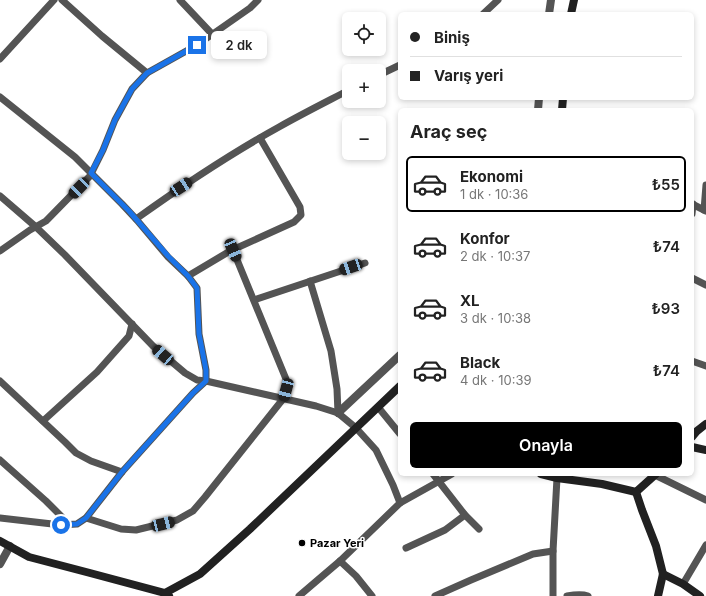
<!DOCTYPE html>
<html lang="tr">
<meta charset="utf-8">
<style>
body{margin:0;font-family:Inter,sans-serif;background:#f6f6f6;color:#222;height:100vh;display:flex;flex-direction:column;font-size:15px;white-space:nowrap}
*{box-sizing:border-box;margin:0}
p{font-size:13px;color:#767676}
.icon{flex:none;width:22px;height:22px;fill:none;stroke:currentColor;stroke-width:2;stroke-linecap:round;stroke-linejoin:round}
.map{position:relative;flex:1;overflow:hidden}
.side{position:absolute;left:398px;top:108px;width:296px;height:368px;display:flex;flex-direction:column;background:#fff;border-radius:6px;box-shadow:0 2px 6px #0003}
.side>*{flex:none}
.hud{position:absolute;left:398px;top:12px;width:296px;height:88px;border-radius:6px;box-shadow:0 2px 6px #0003;display:grid;align-content:center;height:88px;padding:0 12px;background:#fff}
.tools{position:absolute;left:342px;top:12px;display:grid;gap:8px}
.tools a{display:grid;place-items:center;width:44px;height:44px;border-radius:6px;background:#fff;box-shadow:0 2px 6px #0003;font-size:20px}
.end{position:absolute;width:18px;height:18px;margin:-9px;border:5px solid #1a73e8;background:#fff;box-shadow:0 0 0 2px #fff}
.from{border-radius:50%}
.bubble{position:absolute;height:28px;border-radius:6px;background:#fff;box-shadow:0 2px 6px #0003;font-size:13px;font-weight:600;line-height:28px;text-align:center}
.car{position:absolute;width:12px;height:24px;margin:-12px -6px;border-radius:5px;box-shadow:0 0 3px 1px #0007;background:linear-gradient(#222 24%,#8ab4d8 0 40%,#222 0 76%,#8ab4d8 0 86%,#222 0)}
.hud b{display:flex;align-items:center;gap:14px;height:38px;font-size:15px}
.hud b+b{border-top:1px solid #e0e0e0}
.hud i{width:10px;height:10px;background:#222}
ul{padding:0;list-style:none}
li{display:flex;align-items:center;gap:12px;height:56px;margin:0 8px 6px;padding:0 4px;border:2px solid transparent;border-radius:6px}
li div{flex:1}
li b{display:block;font-size:15px}
li em{font-style:normal;font-weight:600}
li.active{border-color:#000}
li>.icon{width:36px;height:36px;stroke-width:1.5}
h2{padding:0 12px;font-size:18px;line-height:48px}
.action{display:flex;gap:8px;margin-top:auto;padding:8px 12px}
.action a{flex:1;height:46px;border-radius:6px;background:#000;color:#fff;font-size:16px;font-weight:600;line-height:46px;text-align:center}
.map>svg:first-child{display:block}
.lines{fill:none;stroke-linecap:round;stroke-linejoin:round}
.minor{stroke:#545454;stroke-width:7}
.tertiary{stroke:#545454;stroke-width:8}
.secondary{stroke:#212121;stroke-width:8}
.route{stroke:#1a73e8;stroke-width:5}
.poi-dot{fill:#000;stroke:#fff;stroke-width:1.5}
.labels{text-anchor:middle;stroke-width:3;stroke-linejoin:round;paint-order:stroke}
.poi-label{font-size:11px;font-weight:bold;fill:#000;stroke:#fff;text-anchor:start}
</style>
<div class="map">
<svg width="706" height="596" viewBox="0 0 706 596">
<rect width="100%" height="100%" fill="#fff"/>
<g class="lines">
<g class="minor">
<path d="M 62,0 L 102,36 L 147,73"/>
<path d="M 180,0 L 212,34"/>
<path d="M 483,14 L 498,0"/>
<path d="M 0,59 L 54,0"/>
<path d="M 379,75 L 400,65"/>
<path d="M 0,97 L 75,157 L 122,204 L 136,219 L 168,257 L 188,276 L 197,288 L 199,334 L 206,370 L 206,381 L 193,393 L 122,472 L 86,518 L 77,524 L 61,525 L 0,518"/>
<path d="M 0,196 L 36,227 L 65,255 L 153,346 L 185,373 L 197,380 L 206,381 L 316,406 L 338,413 L 356,428 L 376,450 L 393,485 L 400,503"/>
<path d="M 692,204 L 706,211"/>
<path d="M 704,210 L 706,185"/>
<path d="M 692,214 L 693,204"/>
<path d="M 136,219 C 182,186 230,154 279,127 C 302,114 326,102 349,90"/>
<path d="M 0,251 L 30,230 L 46,221 L 90,176 L 103,150 L 115,120 L 132,89 L 147,73 L 197,45 L 250,8 L 258,0"/>
<path d="M 188,276 L 230,251 L 294,222 L 301,215 L 300,207 L 260,138"/>
<path d="M 692,278 L 706,285"/>
<path d="M 310,281 L 331,351 L 337,389 L 338,413"/>
<path d="M 254,300 L 365,263"/>
<path d="M 692,361 L 706,366"/>
<path d="M 0,381 L 65,442 L 76,453 L 91,461 L 122,472"/>
<path d="M 378,407 L 400,434"/>
<path d="M 43,421 L 97,372 L 129,336 L 132,324"/>
<path d="M 0,460 L 46,501 L 69,524"/>
<path d="M 433,474 L 465,515 L 479,529"/>
<path d="M 655,475 L 706,500"/>
<path d="M 86,518 L 121,529 L 136,530 L 177,520 L 193,511 L 205,497 L 283,399 L 286,390 L 286,379 L 233,250"/>
<path d="M 406,548 L 445,530 L 465,515"/>
<path d="M 340,561 L 356,576 L 372,596"/>
<path d="M 683,584 L 706,545"/>
<path d="M 299,596 L 340,561 L 400,503 L 452,474"/>
<path d="M 435,596 L 471,580 L 533,554 L 553,551"/>
<path d="M 553,596 L 553,551 L 557,478"/>
<path d="M 567,596 C 573,595 582,594 588,596"/>
</g>
<g class="tertiary">
<path d="M 549,14 L 551,0"/>
<path d="M 538,110 L 539,98"/>
<path d="M 338,413 L 400,355"/>
<path d="M 0,564 L 10,546"/>
</g>
<g class="secondary">
<path d="M 571,14 L 574,0"/>
<path d="M 562,110 L 563,98"/>
<path d="M 692,437 L 697,431 L 706,424"/>
<path d="M 692,447 L 706,450"/>
<path d="M 541,474 L 557,478 L 602,484 L 636,492 L 656,474"/>
<path d="M 636,492 L 642,510 L 656,546 L 663,574 L 658,596"/>
<path d="M 0,541 L 29,557 L 90,573 L 165,593 L 169,596"/>
<path d="M 663,574 L 683,584 L 700,596"/>
<path d="M 165,593 L 200,574 L 250,529 L 400,386"/>
</g>
</g>
<g class="lines">
<path class="route" d="M 61,525 L 77,524 L 86,518 L 122,472 L 193,393 L 206,381 L 206,370 L 199,334 L 197,288 L 188,276 L 168,256 L 129,211 L 91,173 L 103,150 L 115,120 L 132,89 L 147,73 L 197,45"/>
</g>
<circle class="poi-dot" cx="302" cy="543" r="4"/>
<g class="labels">
<g class="poi-label">
<text x="310" y="547">Pazar Yeri</text>
</g>
</g>
</svg>
<div class="tools">
<a><svg class="icon" aria-label="locate" viewBox="0 0 24 24"><circle cx="12" cy="12" r="6"/><path d="M12 2v4M12 18v4M2 12h4M18 12h4"/></svg></a>
<a>+</a>
<a>−</a>
</div>
<i class="end from" style="left:61px;top:525px"></i>
<i class="end" style="left:197px;top:45px"></i>
<div class="bubble" style="left:211px;top:31px;width:56px">2 dk</div>
<i class="car" style="left:181px;top:187px;rotate:57deg"></i>
<i class="car" style="left:79px;top:188px;rotate:224deg"></i>
<i class="car" style="left:233px;top:250px;rotate:157deg"></i>
<i class="car" style="left:351px;top:267px;rotate:251deg"></i>
<i class="car" style="left:163px;top:355px;rotate:311deg"></i>
<i class="car" style="left:286px;top:390px;rotate:195deg"></i>
<i class="car" style="left:163px;top:524px;rotate:76deg"></i>
<div class="hud">
<b><i class="from"></i>Biniş</b>
<b><i></i>Varış yeri</b>
</div>
<section class="side">
<h2>Araç seç</h2>
<ul>
<li class="active"><svg class="icon" aria-label="car" viewBox="0 0 24 24"><path d="M5 17H2v-5l4-1 3-4h7l3 4 3 1v5h-3M9 17h6M6 11h13"/><circle cx="7" cy="17" r="2"/><circle cx="17" cy="17" r="2"/></svg><div><b>Ekonomi</b><p>1 dk · 10:36</p></div><em>₺55</em></li>
<li><svg class="icon" aria-label="car" viewBox="0 0 24 24"><path d="M5 17H2v-5l4-1 3-4h7l3 4 3 1v5h-3M9 17h6M6 11h13"/><circle cx="7" cy="17" r="2"/><circle cx="17" cy="17" r="2"/></svg><div><b>Konfor</b><p>2 dk · 10:37</p></div><em>₺74</em></li>
<li><svg class="icon" aria-label="car" viewBox="0 0 24 24"><path d="M5 17H2v-5l4-1 3-4h7l3 4 3 1v5h-3M9 17h6M6 11h13"/><circle cx="7" cy="17" r="2"/><circle cx="17" cy="17" r="2"/></svg><div><b>XL</b><p>3 dk · 10:38</p></div><em>₺93</em></li>
<li><svg class="icon" aria-label="car" viewBox="0 0 24 24"><path d="M5 17H2v-5l4-1 3-4h7l3 4 3 1v5h-3M9 17h6M6 11h13"/><circle cx="7" cy="17" r="2"/><circle cx="17" cy="17" r="2"/></svg><div><b>Black</b><p>4 dk · 10:39</p></div><em>₺74</em></li>
</ul>
<div class="action"><a>Onayla</a></div>
</section>
</div>
